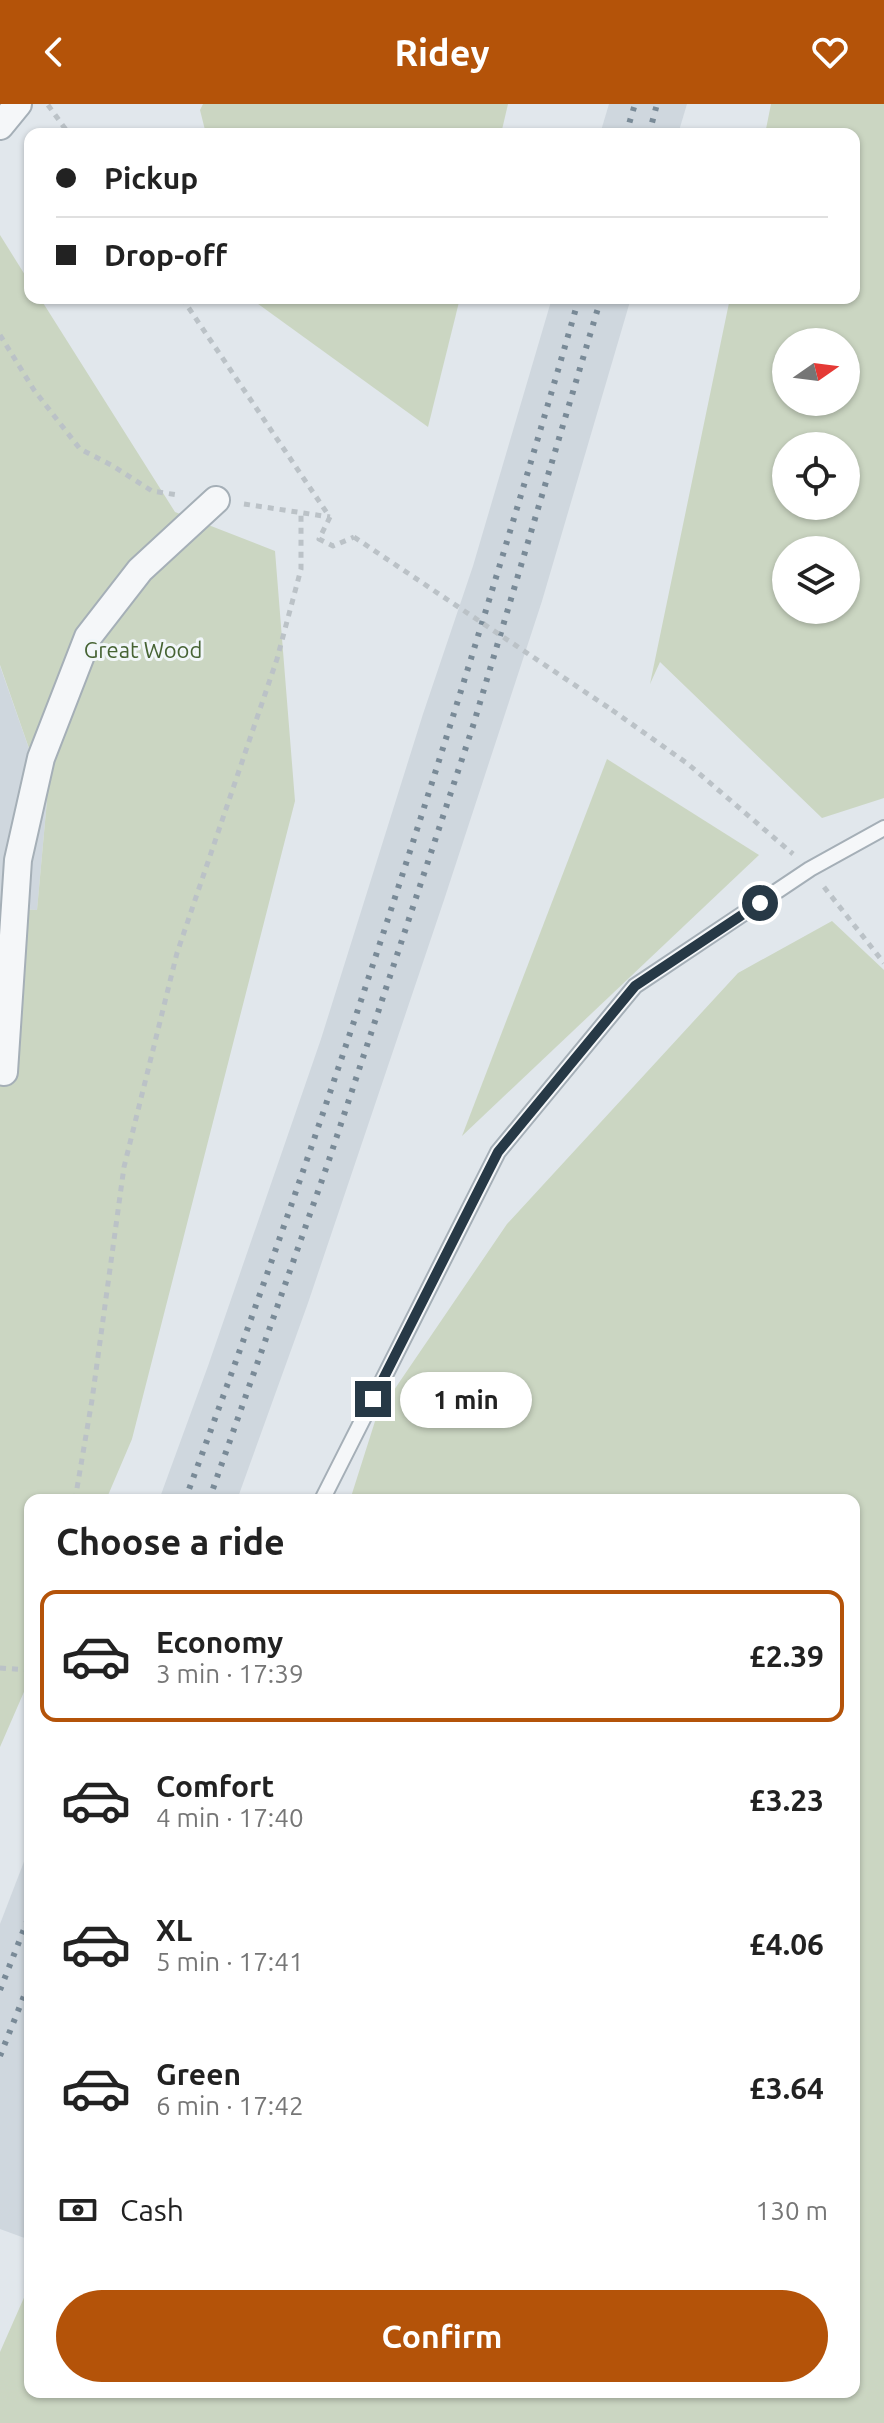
<!DOCTYPE html>
<meta charset="utf-8">
<style>
body{margin:0;font-family:Ubuntu,sans-serif;background:#f6f6f6;color:#222;height:100vh;display:flex;flex-direction:column;font-size:30px;white-space:nowrap}
*{box-sizing:border-box;margin:0}
p{font-size:26px;color:#767676}
.icon{flex:none;width:44px;height:44px;fill:none;stroke:currentColor;stroke-width:2;stroke-linecap:round;stroke-linejoin:round}
.map{position:relative;flex:1;overflow:hidden}
.panel{position:absolute;left:24px;top:1390px;width:836px;height:904px;display:flex;flex-direction:column;background:#fff;border-radius:16px;box-shadow:0 2px 6px #0004}
.panel>*{flex:none}
.top-card{position:absolute;left:24px;top:24px;width:836px;height:176px;border-radius:16px;box-shadow:0 2px 6px #0004;display:grid;align-content:center;height:176px;padding:0 32px;background:#fff}
.needle{width:52px;rotate:76deg}
.buttons{position:absolute;left:772px;top:224px;display:grid;gap:16px}
.buttons a{display:grid;place-items:center;width:88px;height:88px;border-radius:50%;background:#fff;box-shadow:0 2px 6px #0004;font-size:40px}
.end{position:absolute;width:36px;height:36px;margin:-18px;border:10px solid #273946;background:#fff;box-shadow:0 0 0 4px #fff}
.from{border-radius:50%}
.bubble{position:absolute;height:56px;border-radius:28px;background:#fff;box-shadow:0 2px 6px #0004;font-size:26px;font-weight:600;line-height:56px;text-align:center}
.top-card b{display:flex;align-items:center;gap:28px;height:76px;font-size:30px}
.top-card b+b{border-top:2px solid #e0e0e0}
.top-card i{width:20px;height:20px;background:#222}
ul{padding:0;list-style:none}
li{display:flex;align-items:center;gap:24px;height:132px;margin:0 16px 12px;padding:0 16px;border:4px solid transparent;border-radius:16px}
li div{flex:1}
li b{display:block;font-size:30px}
li em{font-style:normal;font-weight:600}
li.current{border-color:#b45309}
li>.icon{width:72px;height:72px;stroke-width:1.5}
h2{padding:0 32px;font-size:36px;line-height:96px}
.pay{display:flex;align-items:center;gap:20px;height:88px;padding:0 32px;font-size:30px}
.pay p{margin-inline-start:auto}
.button{display:flex;gap:16px;margin-top:auto;padding:16px 32px}
.button a{flex:1;height:92px;border-radius:48px;background:#b45309;color:#fff;font-size:32px;font-weight:600;line-height:92px;text-align:center}
header{display:flex;justify-content:space-between;align-items:center;height:104px;padding:0 32px;background:#b45309;color:#fff;font-size:36px;font-weight:600}
.map>svg:first-child{display:block}
.built{fill:#cfd7de}
.green{fill:#cbd6c2;fill-rule:evenodd}
.lines{fill:none;stroke-linecap:round;stroke-linejoin:round}
.service-casing{stroke:#a5afb7;stroke-width:18}
.minor-casing{stroke:#a5afb7;stroke-width:30}
.path{stroke:#bbc2c7;stroke-width:5;stroke-dasharray:6 6;stroke-linecap:butt}
.service{stroke:#f5f7f9;stroke-width:14}
.minor{stroke:#f5f7f9;stroke-width:26}
.rail{stroke:#798a97;stroke-width:6;stroke-dasharray:4 8;stroke-linecap:butt}
.path-bridge{stroke:#bbc2c7;stroke-width:5;stroke-dasharray:6 6;stroke-linecap:butt}
.route{stroke:#273946;stroke-width:10}
.labels{text-anchor:middle;stroke-width:6;stroke-linejoin:round;paint-order:stroke}
.park-label{font-size:22px;fill:#466333;stroke:#f1f6f9}
</style>
<header><svg class="icon" aria-label="back" viewBox="0 0 24 24"><path d="M15 5l-7 7 7 7"/></svg>Ridey<svg class="icon" aria-label="heart" viewBox="0 0 24 24"><path d="M12 20l-8-8c-3-5 5-10 8-4 3-6 11-1 8 4z"/></svg></header>
<div class="map">
<svg width="884" height="2319" viewBox="0 0 884 2319">
<rect width="100%" height="100%" fill="#e1e7ec"/>
<g class="built">
<path d="M 609,0 L 687,0 L 678,30 L 600,30 Z"/>
<path d="M 552,194 L 631,194 L 542,497 L 444,796 L 308,1199 L 237,1396 L 159,1396 L 208,1262 L 321,935 L 423,610 L 473,462 Z"/>
<path d="M 0,562 L 47,696 L 37,806 L 0,804 Z"/>
<path d="M 30,1742 L 30,2136 L 0,2125 L 0,1820 Z"/>
</g>
<g class="green">
<path d="M 203,0 L 508,0 L 501,30 L 206,30 L 200,6 Z"/>
<path d="M 771,0 L 884,0 L 884,694 L 822,714 L 660,558 L 650,580 L 730,194 L 854,194 L 854,30 L 765,30 ZM 786,238 L 846,238 L 846,298 L 786,298 ZM 786,342 L 846,342 L 846,402 L 786,402 ZM 786,446 L 846,446 L 846,506 L 786,506 Z"/>
<path d="M 0,131 L 30,179 L 30,194 L 40,194 L 175,408 L 275,447 L 295,697 L 132,1335 L 106,1396 L 30,1396 L 30,1574 L 0,1643 L 0,804 L 37,806 L 47,696 L 0,561 Z"/>
<path d="M 253,194 L 460,194 L 428,323 L 254,197 Z"/>
<path d="M 607,655 L 759,751 L 462,1032 Z"/>
<path d="M 832,817 L 884,866 L 884,2319 L 0,2319 L 0,2248 L 30,2180 L 30,2288 L 854,2288 L 854,1396 L 350,1396 L 377,1311 L 507,1120 L 738,869 Z"/>
</g>
<g class="lines">
<g class="service-casing">
<path id="service" d="M 322,1396 L 498,1048 L 635,882 L 810,765 L 884,724"/>
</g>
<g class="minor-casing">
<g id="minor">
<path d="M 0,22 L 18,0"/>
<path d="M 4,968 L 18,756 L 41,654 L 88,533 L 140,466 L 216,396"/>
</g>
</g>
<g class="path">
<path d="M 48,1 L 69,30"/>
<path d="M 182,194 L 329,412"/>
<path d="M 0,231 L 34,286 L 80,345 L 113,362 L 152,387 L 178,391"/>
<path d="M 244,400 L 330,413"/>
<path d="M 330,413 L 319,435 L 333,442 L 354,433"/>
<path d="M 612,606 L 688,660 L 793,750"/>
<path d="M 824,783 L 884,859"/>
<path d="M 75,1396 L 92,1296 L 124,1063 L 177,849 L 277,555 L 301,465 L 301,409"/>
<path d="M 0,1564 L 30,1566"/>
</g>
<use href="#service" class="service"/>
<use href="#minor" class="minor"/>
<g class="rail">
<path d="M 626,30 L 635,0"/>
<path d="M 649,30 L 657,0"/>
<path d="M 185,1396 C 332,1001 462,599 579,194"/>
<path d="M 209,1396 L 328,1059 L 473,622 L 601,194"/>
<path d="M 0,1886 L 30,1810"/>
<path d="M 0,1952 L 30,1877"/>
</g>
<path class="path-bridge" d="M 354,433 L 612,606"/>
</g>
<g class="lines">
<path class="route" d="M 373,1295 L 498,1048 L 635,882 L 760,799"/>
</g>
<g class="labels">
<g class="park-label">
<text x="143" y="554">Great Wood</text>
</g>
</g>
</svg>
<div class="buttons">
<a><svg class="needle" viewBox="-14 -14 28 28"><path d="M0-13l5 13h-10z" fill="#e53935"/><path d="M0 13l5-13h-10z" fill="#767676"/></svg></a>
<a><svg class="icon" aria-label="locate" viewBox="0 0 24 24"><circle cx="12" cy="12" r="6"/><path d="M12 2v4M12 18v4M2 12h4M18 12h4"/></svg></a>
<a><svg class="icon" aria-label="layers" viewBox="0 0 24 24"><path d="M12 4l9 5-9 5-9-5zM3 14l9 5 9-5"/></svg></a>
</div>
<i class="end from" style="left:760px;top:799px"></i>
<i class="end" style="left:373px;top:1295px"></i>
<div class="bubble" style="left:400px;top:1268px;width:132px">1 min</div>
<div class="top-card">
<b><i class="from"></i>Pickup</b>
<b><i></i>Drop-off</b>
</div>
<section class="panel">
<h2>Choose a ride</h2>
<ul>
<li class="current"><svg class="icon" aria-label="car" viewBox="0 0 24 24"><path d="M5 17H2v-5l4-1 3-4h7l3 4 3 1v5h-3M9 17h6M6 11h13"/><circle cx="7" cy="17" r="2"/><circle cx="17" cy="17" r="2"/></svg><div><b>Economy</b><p>3 min · 17:39</p></div><em>£2.39</em></li>
<li><svg class="icon" aria-label="car" viewBox="0 0 24 24"><path d="M5 17H2v-5l4-1 3-4h7l3 4 3 1v5h-3M9 17h6M6 11h13"/><circle cx="7" cy="17" r="2"/><circle cx="17" cy="17" r="2"/></svg><div><b>Comfort</b><p>4 min · 17:40</p></div><em>£3.23</em></li>
<li><svg class="icon" aria-label="car" viewBox="0 0 24 24"><path d="M5 17H2v-5l4-1 3-4h7l3 4 3 1v5h-3M9 17h6M6 11h13"/><circle cx="7" cy="17" r="2"/><circle cx="17" cy="17" r="2"/></svg><div><b>XL</b><p>5 min · 17:41</p></div><em>£4.06</em></li>
<li><svg class="icon" aria-label="car" viewBox="0 0 24 24"><path d="M5 17H2v-5l4-1 3-4h7l3 4 3 1v5h-3M9 17h6M6 11h13"/><circle cx="7" cy="17" r="2"/><circle cx="17" cy="17" r="2"/></svg><div><b>Green</b><p>6 min · 17:42</p></div><em>£3.64</em></li>
</ul>
<div class="pay"><svg class="icon" aria-label="cash" viewBox="0 0 24 24"><path d="M3 7h18v10H3z"/><circle cx="12" cy="12" r="2"/></svg>Cash<p>130 m</p></div>
<div class="button"><a>Confirm</a></div>
</section>
</div>
